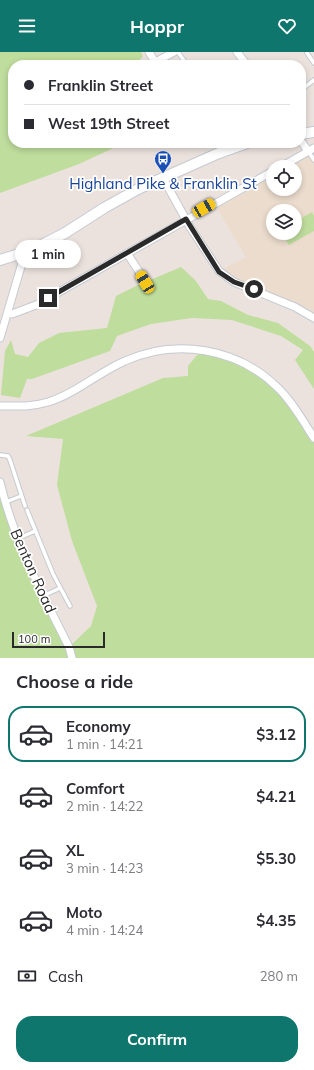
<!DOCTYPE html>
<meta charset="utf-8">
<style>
body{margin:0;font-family:Mulish,sans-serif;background:#f7f7f7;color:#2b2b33;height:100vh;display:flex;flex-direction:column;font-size:15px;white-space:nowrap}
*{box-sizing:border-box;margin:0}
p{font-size:13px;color:#7c7c81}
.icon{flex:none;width:22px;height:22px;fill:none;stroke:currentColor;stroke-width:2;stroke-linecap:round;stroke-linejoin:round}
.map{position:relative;height:606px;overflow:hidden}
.sheet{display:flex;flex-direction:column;background:#fff;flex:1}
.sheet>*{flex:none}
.hud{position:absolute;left:8px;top:8px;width:298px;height:88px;border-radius:16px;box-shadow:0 2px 6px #0003;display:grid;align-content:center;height:88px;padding:0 16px;background:#fff}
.tools{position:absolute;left:266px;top:108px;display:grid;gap:8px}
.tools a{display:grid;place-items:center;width:36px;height:36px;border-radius:50%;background:#fff;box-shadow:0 2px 6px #0003;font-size:20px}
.scale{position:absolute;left:12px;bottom:10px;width:93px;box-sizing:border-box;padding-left:4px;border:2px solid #2a2a2a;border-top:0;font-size:11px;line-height:14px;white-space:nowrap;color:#2a2a2a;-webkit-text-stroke:3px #fff;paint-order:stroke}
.end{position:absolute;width:18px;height:18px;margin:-9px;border:5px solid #2a2a2a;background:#fff;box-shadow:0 0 0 2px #fff}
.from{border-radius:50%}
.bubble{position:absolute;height:28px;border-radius:14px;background:#fff;box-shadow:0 2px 6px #0003;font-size:13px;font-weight:700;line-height:28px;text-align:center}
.car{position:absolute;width:12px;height:24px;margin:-12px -6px;border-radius:5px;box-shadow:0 0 3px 1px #0007;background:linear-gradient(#f5c518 24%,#345 0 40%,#f5c518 0 76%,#345 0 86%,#f5c518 0)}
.hud b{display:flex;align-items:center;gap:14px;height:38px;font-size:15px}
.hud b+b{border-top:1px solid #e1e1e2}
.hud i{width:10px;height:10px;background:#2b2b33}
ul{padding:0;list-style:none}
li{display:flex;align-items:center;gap:12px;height:56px;margin:0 8px 6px;padding:0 8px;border:2px solid transparent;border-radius:16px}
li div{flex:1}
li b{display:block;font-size:15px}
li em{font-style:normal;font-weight:700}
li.current{border-color:#0f766e}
li>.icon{width:36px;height:36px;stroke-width:1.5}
h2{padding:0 16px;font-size:18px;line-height:48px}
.pay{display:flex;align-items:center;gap:10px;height:44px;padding:0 16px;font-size:15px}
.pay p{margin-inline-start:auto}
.cta{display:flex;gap:8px;margin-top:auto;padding:8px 16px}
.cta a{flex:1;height:46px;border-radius:16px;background:#0f766e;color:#fff;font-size:16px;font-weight:700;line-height:46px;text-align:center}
header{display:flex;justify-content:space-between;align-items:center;height:52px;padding:0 16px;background:#0f766e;color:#fff;font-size:18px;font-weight:700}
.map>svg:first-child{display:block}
.education{fill:#ebdccd;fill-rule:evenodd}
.green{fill:#bfdd9d}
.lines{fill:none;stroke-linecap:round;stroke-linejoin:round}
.lane-casing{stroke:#c5cad2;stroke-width:5.5}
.street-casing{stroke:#c5cad2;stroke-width:9}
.secondary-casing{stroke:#c5cad2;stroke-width:12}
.lane{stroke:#fff;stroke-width:3.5}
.street{stroke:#fff;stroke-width:7}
.secondary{stroke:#fff;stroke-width:10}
.route{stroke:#2a2a2a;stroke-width:5}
.labels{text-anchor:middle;stroke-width:3.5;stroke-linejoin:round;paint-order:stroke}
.transit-label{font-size:15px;fill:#164399;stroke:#fff}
.street-label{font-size:15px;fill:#2a2a2a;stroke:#fff}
</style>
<header><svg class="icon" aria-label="menu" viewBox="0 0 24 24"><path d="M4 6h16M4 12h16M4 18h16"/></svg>Hoppr<svg class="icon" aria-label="heart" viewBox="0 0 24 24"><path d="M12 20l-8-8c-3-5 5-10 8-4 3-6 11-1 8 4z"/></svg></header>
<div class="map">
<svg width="314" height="606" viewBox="0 0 314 606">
<rect width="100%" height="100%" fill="#ebe2dd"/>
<path class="education" d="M 308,99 L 314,108 L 314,266 L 219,219 L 246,205 L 214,151 L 273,119 L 273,137 L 295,137 L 295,115 L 281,115 ZM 273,159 L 295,159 L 295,181 L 273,181 Z"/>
<g class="green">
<path d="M 0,0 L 141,0 L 143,4 L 135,13 L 13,13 L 13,91 L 124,91 L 79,112 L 0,141 Z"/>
<path d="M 312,160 L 314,164 L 314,179 L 289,193 L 281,181 L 295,181 L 295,170 Z"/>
<path d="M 181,215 L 196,229 L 208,247 L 221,249 L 248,263 L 278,271 L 310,294 L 314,300 L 314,337 L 295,308 L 303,298 L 281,284 L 232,268 L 192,266 L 151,272 L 117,284 L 110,299 L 32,327 L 27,327 L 20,346 L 1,343 L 5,299 L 11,288 L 15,302 L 28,305 L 39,291 L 59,281 L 107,276 L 116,244 L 136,234 Z"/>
<path d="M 205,299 L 240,309 L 278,336 L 314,386 L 314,606 L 0,606 L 0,430 L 5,451 L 69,595 L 91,574 L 97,554 L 72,489 L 57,433 L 63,387 L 26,384 L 163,326 L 188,324 L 188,314 L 197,303 Z"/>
</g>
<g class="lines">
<g class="lane-casing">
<g id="lane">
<path d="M 178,0 L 187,13"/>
<path d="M 307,1 L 314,11"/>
<path d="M 301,38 L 314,28"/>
<path d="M 308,99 L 314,108"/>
<path d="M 0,403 L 8,404 L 10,408 L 25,454"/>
<path d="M 6,450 L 21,444"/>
<path d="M 27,458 L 53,522 L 70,554"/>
<path d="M 17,487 L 35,479"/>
<path d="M 43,544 L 60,536"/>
</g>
</g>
<g class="street-casing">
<g id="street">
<path d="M 149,0 L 155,10"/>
<path d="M 237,0 L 247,13"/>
<path d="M 150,13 L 174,0"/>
<path d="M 301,89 L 308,99"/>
<path d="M 281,115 L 314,96"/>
<path d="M 163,126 L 190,175 L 219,219 L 234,230 L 295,255 L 314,266"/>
<path d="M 127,201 L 147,232"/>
<path d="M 12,262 L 36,253 L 273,119"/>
<path d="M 0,286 L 25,201"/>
<path d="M 0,354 C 16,354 32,355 48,350 C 75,342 99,320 125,309 C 176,286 237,296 277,335 C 292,349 303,369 314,386"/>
<path d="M 0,430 C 14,489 42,541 69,595 L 72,606"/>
</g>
</g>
<g class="secondary-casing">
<g id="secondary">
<path d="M 301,82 L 314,80"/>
<path d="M 0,208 L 32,198 L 65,181 L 104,156 L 138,137 L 219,101 L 247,91"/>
</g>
</g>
<use href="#lane" class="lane"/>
<use href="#street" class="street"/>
<use href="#secondary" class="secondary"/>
</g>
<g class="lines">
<path class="route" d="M 48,246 L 186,167 L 219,220 L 234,230 L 254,237"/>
</g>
<defs>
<g id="bus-pin" transform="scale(0.9)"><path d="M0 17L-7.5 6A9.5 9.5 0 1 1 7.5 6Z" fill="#1a4fb4" stroke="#fff"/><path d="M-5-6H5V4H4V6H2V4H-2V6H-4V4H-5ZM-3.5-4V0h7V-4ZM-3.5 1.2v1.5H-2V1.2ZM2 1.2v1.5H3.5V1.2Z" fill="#fff"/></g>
</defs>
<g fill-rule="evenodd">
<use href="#bus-pin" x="163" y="107"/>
</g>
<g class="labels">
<g class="transit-label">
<text x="163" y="137">Highland Pike &amp; Franklin St</text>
</g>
<g class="street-label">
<text transform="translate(33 519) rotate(66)" y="5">Benton Road</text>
</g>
</g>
</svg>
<div class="tools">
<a><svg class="icon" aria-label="locate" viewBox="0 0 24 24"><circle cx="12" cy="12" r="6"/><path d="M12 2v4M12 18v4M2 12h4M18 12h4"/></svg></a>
<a><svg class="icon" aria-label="layers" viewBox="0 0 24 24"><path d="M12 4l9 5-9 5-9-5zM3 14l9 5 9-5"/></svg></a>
</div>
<div class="scale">100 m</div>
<i class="end from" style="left:254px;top:237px"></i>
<i class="end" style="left:48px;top:246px"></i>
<div class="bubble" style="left:15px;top:188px;width:66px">1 min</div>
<i class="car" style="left:204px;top:156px;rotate:60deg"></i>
<i class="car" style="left:145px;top:230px;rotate:329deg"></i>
<div class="hud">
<b><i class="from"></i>Franklin Street</b>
<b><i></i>West 19th Street</b>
</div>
</div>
<section class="sheet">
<h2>Choose a ride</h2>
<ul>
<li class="current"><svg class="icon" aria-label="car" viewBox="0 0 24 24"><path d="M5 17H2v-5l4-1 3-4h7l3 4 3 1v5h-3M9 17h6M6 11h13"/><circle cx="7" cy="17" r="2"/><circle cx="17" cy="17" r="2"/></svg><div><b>Economy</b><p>1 min · 14:21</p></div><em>$3.12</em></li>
<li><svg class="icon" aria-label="car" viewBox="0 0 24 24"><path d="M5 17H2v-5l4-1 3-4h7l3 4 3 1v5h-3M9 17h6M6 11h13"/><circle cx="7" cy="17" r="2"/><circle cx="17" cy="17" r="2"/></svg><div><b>Comfort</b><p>2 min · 14:22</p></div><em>$4.21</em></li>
<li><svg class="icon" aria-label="car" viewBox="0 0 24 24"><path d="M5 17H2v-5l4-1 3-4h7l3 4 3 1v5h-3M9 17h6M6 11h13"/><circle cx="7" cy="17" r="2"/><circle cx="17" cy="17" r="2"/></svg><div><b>XL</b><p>3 min · 14:23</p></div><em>$5.30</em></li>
<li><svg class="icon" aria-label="car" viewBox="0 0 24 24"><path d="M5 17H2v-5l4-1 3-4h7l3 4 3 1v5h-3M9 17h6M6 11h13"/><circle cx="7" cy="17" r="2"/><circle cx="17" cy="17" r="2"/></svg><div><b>Moto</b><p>4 min · 14:24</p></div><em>$4.35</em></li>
</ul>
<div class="pay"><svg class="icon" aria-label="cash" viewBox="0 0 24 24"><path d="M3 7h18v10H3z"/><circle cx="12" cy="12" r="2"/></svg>Cash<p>280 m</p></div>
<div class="cta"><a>Confirm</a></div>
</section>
